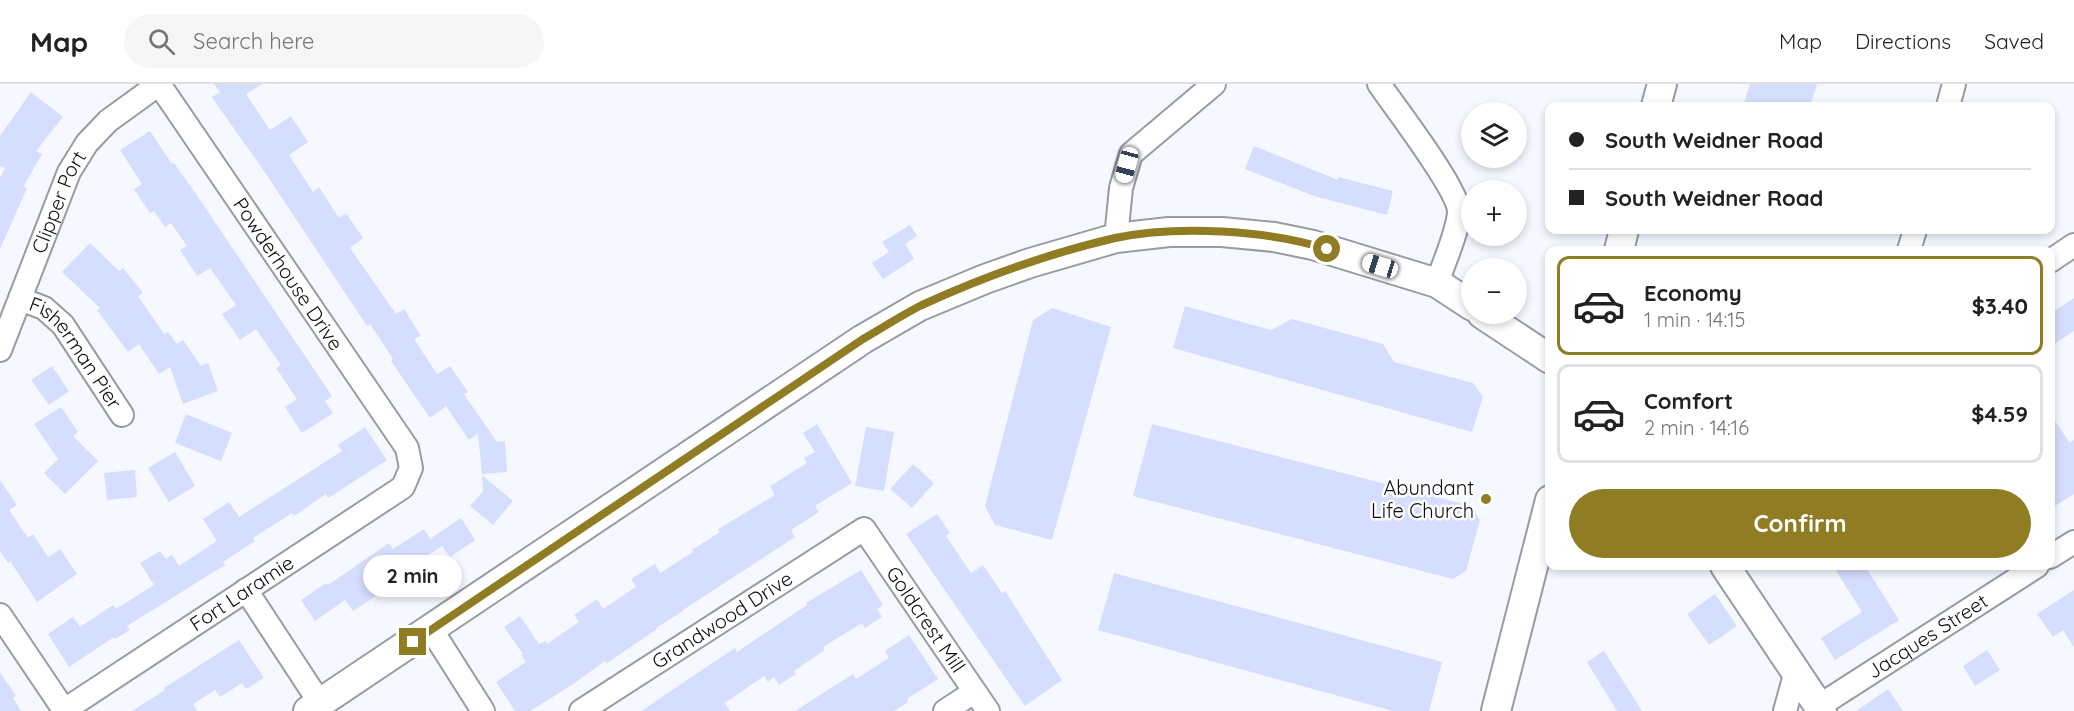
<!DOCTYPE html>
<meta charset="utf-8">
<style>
body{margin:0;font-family:Quicksand,sans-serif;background:#f6f6f6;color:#222;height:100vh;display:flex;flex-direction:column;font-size:22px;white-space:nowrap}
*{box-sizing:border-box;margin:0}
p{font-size:20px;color:#767676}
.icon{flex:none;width:33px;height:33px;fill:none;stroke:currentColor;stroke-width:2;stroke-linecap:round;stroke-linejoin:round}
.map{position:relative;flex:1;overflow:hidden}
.sheet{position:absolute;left:1545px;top:162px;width:510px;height:324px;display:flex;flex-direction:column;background:#fff;border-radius:12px;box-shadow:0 3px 9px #0003}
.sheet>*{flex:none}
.guide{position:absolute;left:1545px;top:18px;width:510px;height:132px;border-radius:12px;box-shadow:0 3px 9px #0003;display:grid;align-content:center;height:132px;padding:0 24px;background:#fff}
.fabs{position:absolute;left:1461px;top:18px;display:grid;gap:12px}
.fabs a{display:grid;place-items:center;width:66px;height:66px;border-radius:50%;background:#fff;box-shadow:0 3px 9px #0003;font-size:30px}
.end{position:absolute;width:27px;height:27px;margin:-14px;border:8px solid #907c22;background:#fff;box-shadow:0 0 0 3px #fff}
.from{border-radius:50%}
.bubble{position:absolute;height:42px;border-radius:21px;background:#fff;box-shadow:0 3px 9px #0003;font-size:20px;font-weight:800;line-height:42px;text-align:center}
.car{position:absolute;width:18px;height:36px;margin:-18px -9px;border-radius:8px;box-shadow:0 0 4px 2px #0007;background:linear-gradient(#fff 24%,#345 0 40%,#fff 0 76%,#345 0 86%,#fff 0)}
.guide b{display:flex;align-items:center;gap:21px;height:57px;font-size:22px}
.guide b+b{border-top:2px solid #e0e0e0}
.guide i{width:15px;height:15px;background:#222}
ul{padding:10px 0 0;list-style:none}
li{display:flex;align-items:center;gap:18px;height:99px;margin:0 12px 9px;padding:0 12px;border:3px solid #e0e0e0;border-radius:12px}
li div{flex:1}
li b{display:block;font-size:22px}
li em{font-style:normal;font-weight:800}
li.current{border-color:#907c22}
li>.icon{width:54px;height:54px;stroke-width:1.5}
.primary-button{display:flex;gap:12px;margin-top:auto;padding:12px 24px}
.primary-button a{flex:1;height:69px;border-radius:36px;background:#907c22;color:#fff;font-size:24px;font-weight:800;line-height:69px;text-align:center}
header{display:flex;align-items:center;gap:36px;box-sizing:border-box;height:84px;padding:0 30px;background:#fff;border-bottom:2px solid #e0e0e0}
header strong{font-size:28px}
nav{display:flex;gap:33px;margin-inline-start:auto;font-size:21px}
.search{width:420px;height:54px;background:#f6f6f6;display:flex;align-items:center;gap:15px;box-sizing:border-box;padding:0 21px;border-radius:33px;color:#767676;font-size:22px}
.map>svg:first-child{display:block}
.building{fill:#d5defe}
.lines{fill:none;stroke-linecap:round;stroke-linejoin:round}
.minor-casing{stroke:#989ba3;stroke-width:26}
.major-casing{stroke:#989ba3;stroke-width:32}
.minor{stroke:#fff;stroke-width:22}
.major{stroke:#fff;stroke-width:28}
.route{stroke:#907c22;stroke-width:8}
.poi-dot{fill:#907c22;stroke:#fff;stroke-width:2}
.labels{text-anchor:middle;stroke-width:5;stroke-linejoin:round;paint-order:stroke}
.street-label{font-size:20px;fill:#0c0d10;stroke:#fff}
.poi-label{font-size:20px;fill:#0c0d10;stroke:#fff;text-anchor:end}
</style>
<header>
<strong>Map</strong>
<div class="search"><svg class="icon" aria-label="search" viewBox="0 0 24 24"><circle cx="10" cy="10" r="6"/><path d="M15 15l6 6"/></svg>Search here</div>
<nav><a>Map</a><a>Directions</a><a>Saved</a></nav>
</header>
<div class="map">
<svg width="2074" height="627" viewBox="0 0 2074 627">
<rect width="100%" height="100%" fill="#f5f8ff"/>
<g class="building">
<path d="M 214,0 L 262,0 L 246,10 L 270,46 L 291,32 L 308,58 L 289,71 L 313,108 L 319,103 L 339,134 L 346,129 L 363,154 L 350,164 L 396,230 L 404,225 L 421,252 L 414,255 L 437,290 L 450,282 L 468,308 L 464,310 L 497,358 L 505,357 L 507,388 L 482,390 L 478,350 L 469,356 L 446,322 L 430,334 L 391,277 L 393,275 L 370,240 L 367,242 L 264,87 L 218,22 L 212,13 L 220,8 Z"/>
<path d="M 1750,0 L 1817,0 L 1810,22 L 1743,22 Z"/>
<path d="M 31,8 L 63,33 L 36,67 L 42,70 L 23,103 L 27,104 L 0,165 L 0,94 L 5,84 L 0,82 L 0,52 Z"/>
<path d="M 150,47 L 172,80 L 174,79 L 196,110 L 332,312 L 325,317 L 333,329 L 302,349 L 285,323 L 297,315 L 276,284 L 281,281 L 256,245 L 240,256 L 222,230 L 236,221 L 210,184 L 197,192 L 180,166 L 187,162 L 171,139 L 165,143 L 154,127 L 150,129 L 134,105 L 142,100 L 120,66 Z"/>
<path d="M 1254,62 L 1338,96 L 1338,93 L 1393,107 L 1387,131 L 1314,112 L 1245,85 Z"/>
<path d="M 910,141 L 917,152 L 905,160 L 914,175 L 883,195 L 872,179 L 889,168 L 882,158 Z"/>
<path d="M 90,159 L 119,187 L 123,184 L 143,209 L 138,212 L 164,250 L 168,248 L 177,260 L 183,256 L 201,282 L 208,279 L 218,307 L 183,320 L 170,283 L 159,290 L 139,260 L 128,268 L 97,226 L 100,224 L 62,188 Z"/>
<path d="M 2074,214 L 2074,247 L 2050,263 L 2050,230 Z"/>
<path d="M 1185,222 L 1271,246 L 1292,235 L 1383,260 L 1394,278 L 1473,299 L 1483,313 L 1472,348 L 1173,264 Z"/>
<path d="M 1052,224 L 1111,243 L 1052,456 L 995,441 L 985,422 L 1033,236 Z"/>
<path d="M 52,282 L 69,307 L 49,321 L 31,296 Z"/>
<path d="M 61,323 L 78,348 L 73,352 L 98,377 L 65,410 L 44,389 L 58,375 L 34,340 Z"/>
<path d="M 186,330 L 232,349 L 221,377 L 175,359 Z"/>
<path d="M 2050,330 L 2070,359 L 2074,356 L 2074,410 L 2050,425 Z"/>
<path d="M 817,340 L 852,399 L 815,422 L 819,428 L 791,446 L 795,453 L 683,526 L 683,527 L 656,544 L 657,545 L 607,579 L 605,577 L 572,601 L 530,627 L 515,627 L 496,598 L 526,578 L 521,571 L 523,570 L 504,543 L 520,532 L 539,560 L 545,557 L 547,560 L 579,538 L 574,531 L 597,515 L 603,525 L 636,503 L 631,495 L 655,480 L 660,489 L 693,468 L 692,466 L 720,448 L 718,445 L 775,411 L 770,402 L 807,379 L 804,374 L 815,368 L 803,349 Z"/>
<path d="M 1152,340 L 1471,422 L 1480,436 L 1466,487 L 1453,495 L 1133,412 Z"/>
<path d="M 365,343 L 387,376 L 328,414 L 326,410 L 294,432 L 292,429 L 253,454 L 255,457 L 223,478 L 225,481 L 127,542 L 130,546 L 115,555 L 114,553 L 69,583 L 48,550 L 73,533 L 80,543 L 113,521 L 116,525 L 154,501 L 140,479 L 160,467 L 166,475 L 172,471 L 179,482 L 217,457 L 203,435 L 229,418 L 239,433 L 342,367 L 338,361 Z"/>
<path d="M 866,343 L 894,348 L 884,407 L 855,402 Z"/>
<path d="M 175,368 L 195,402 L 169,418 L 148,384 Z"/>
<path d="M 913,380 L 934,399 L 912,424 L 890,405 Z"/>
<path d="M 135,386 L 137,413 L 107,416 L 104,389 Z"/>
<path d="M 482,391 L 513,417 L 493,441 L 470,422 L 483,407 Z"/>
<path d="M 0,396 L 17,421 L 9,426 L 28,454 L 33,450 L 48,473 L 60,465 L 77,490 L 37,518 L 10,477 L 8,479 L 0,467 Z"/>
<path d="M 937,430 L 950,449 L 946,452 L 971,489 L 983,481 L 1002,509 L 1005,507 L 1062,596 L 1025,622 L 906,450 Z"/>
<path d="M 461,434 L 475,456 L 450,473 L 442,462 L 408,484 L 405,480 L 372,500 L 379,510 L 353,527 L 345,516 L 315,537 L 301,516 L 326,499 L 328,501 L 389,459 L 393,465 L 424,445 L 430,455 Z"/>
<path d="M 1833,482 L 1865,482 L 1899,536 L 1835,576 L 1821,554 L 1862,528 Z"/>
<path d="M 861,486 L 883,521 L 877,525 L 882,533 L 865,544 L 862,539 L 823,563 L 825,566 L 794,587 L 796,590 L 779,601 L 774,593 L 768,598 L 764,592 L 725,619 L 730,627 L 641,627 L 735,564 L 737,568 L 807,521 L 806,519 Z"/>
<path d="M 1114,489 L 1442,578 L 1429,627 L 1393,627 L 1098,546 Z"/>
<path d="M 2074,506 L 2074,563 L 2063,546 L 2053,553 L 2037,530 Z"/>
<path d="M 1715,510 L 1737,542 L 1709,561 L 1687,530 Z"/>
<path d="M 909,551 L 938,595 L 907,615 L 908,618 L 894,627 L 795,627 L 853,590 L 856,595 L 889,574 L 885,567 Z"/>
<path d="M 239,556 L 264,594 L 246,605 L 242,599 L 220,613 L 215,606 L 193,620 L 197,627 L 132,627 L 165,606 L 164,604 Z"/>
<path d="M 1987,566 L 2000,586 L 1975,602 L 1963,582 Z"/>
<path d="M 1604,567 L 1642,627 L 1617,627 L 1587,578 Z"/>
<path d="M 0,588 L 16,612 L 13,614 L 21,627 L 0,627 Z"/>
<path d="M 1888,605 L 1903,627 L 1856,627 Z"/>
</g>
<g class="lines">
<g class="minor-casing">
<g id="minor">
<path d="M 1379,0 C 1394,22 1460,107 1459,129 C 1457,150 1444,178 1437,199"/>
<path d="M 1948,22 L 1954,0"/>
<path d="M 1116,154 L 1121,104 L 1131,70 L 1214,0"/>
<path d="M 1909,166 L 1915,146"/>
<path d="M 2050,177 L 2074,161"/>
<path id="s1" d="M 20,215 L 44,224 L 63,241 L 122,331"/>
<path id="s2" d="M 0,266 L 69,88 L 87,59 L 108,37 L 159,0"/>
<path d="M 2050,473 L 2074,458"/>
<path d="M 246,506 L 320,619"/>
<path d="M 0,531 L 64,626"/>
<path d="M 431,545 L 483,627"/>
<path id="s3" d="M 1819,622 L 2037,482"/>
<path id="s4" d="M 63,627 L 403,403 L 411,384 L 407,364 L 159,0"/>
<path id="s5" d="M 581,627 L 864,445 L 988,627"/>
<path d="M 945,627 L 974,608"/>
<path d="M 1785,627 L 1796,587"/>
</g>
</g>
<g class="major-casing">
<g id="major">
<path d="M 1656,22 L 1662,0"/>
<path d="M 1619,166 L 1624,146"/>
<path d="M 1482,230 L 1550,275"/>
<path d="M 1725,482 L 1822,627"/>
<path d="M 308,627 L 863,255 L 920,222 L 985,195 L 1030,179 L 1116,154 L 1169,148 L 1222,148 L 1274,153 L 1313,161 L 1437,199 L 1472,222"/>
<path d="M 1496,627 L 1550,416"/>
</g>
</g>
<use href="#minor" class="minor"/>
<use href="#major" class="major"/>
</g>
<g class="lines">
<path class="route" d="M 413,558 L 863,255 C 882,244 902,231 922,221 C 981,194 1051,169 1115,154 C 1177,141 1267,146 1327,165"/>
</g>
<circle class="poi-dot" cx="1486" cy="415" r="6"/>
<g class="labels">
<g class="street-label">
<text dy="7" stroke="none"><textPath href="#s2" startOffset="159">Clipper Port</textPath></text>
<text transform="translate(288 190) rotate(56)" y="7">Powderhouse Drive</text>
<text dy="7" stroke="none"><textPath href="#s1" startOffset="80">Fisherman Pier</textPath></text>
<text dy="7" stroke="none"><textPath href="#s4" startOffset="214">Fort Laramie</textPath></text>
<text dy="7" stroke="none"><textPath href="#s5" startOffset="168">Grandwood Drive</textPath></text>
<text dy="7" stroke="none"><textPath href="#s5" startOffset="446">Goldcrest Mill</textPath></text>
<text dy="7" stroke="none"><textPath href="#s3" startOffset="129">Jacques Street</textPath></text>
</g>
<g class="poi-label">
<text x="1474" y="411">Abundant<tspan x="1474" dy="23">Life Church</tspan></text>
</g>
</g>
</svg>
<div class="fabs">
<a><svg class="icon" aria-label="layers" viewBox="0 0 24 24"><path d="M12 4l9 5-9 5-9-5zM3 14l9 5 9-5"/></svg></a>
<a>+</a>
<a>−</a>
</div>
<i class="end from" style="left:1327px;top:165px"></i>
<i class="end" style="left:413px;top:558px"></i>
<div class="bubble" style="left:363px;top:471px;width:99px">2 min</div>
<i class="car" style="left:1127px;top:81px;rotate:195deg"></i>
<i class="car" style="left:1380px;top:182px;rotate:287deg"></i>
<div class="guide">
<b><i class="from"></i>South Weidner Road</b>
<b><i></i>South Weidner Road</b>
</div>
<section class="sheet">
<ul>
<li class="current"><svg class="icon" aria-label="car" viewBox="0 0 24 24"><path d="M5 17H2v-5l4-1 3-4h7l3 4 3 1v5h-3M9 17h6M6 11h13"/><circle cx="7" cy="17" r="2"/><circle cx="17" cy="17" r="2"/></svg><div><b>Economy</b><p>1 min · 14:15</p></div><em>$3.40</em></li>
<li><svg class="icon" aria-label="car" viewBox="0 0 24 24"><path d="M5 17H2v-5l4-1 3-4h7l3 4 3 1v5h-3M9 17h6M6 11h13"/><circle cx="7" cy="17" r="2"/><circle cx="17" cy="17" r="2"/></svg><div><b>Comfort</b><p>2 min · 14:16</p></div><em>$4.59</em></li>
</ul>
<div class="primary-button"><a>Confirm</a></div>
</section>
</div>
